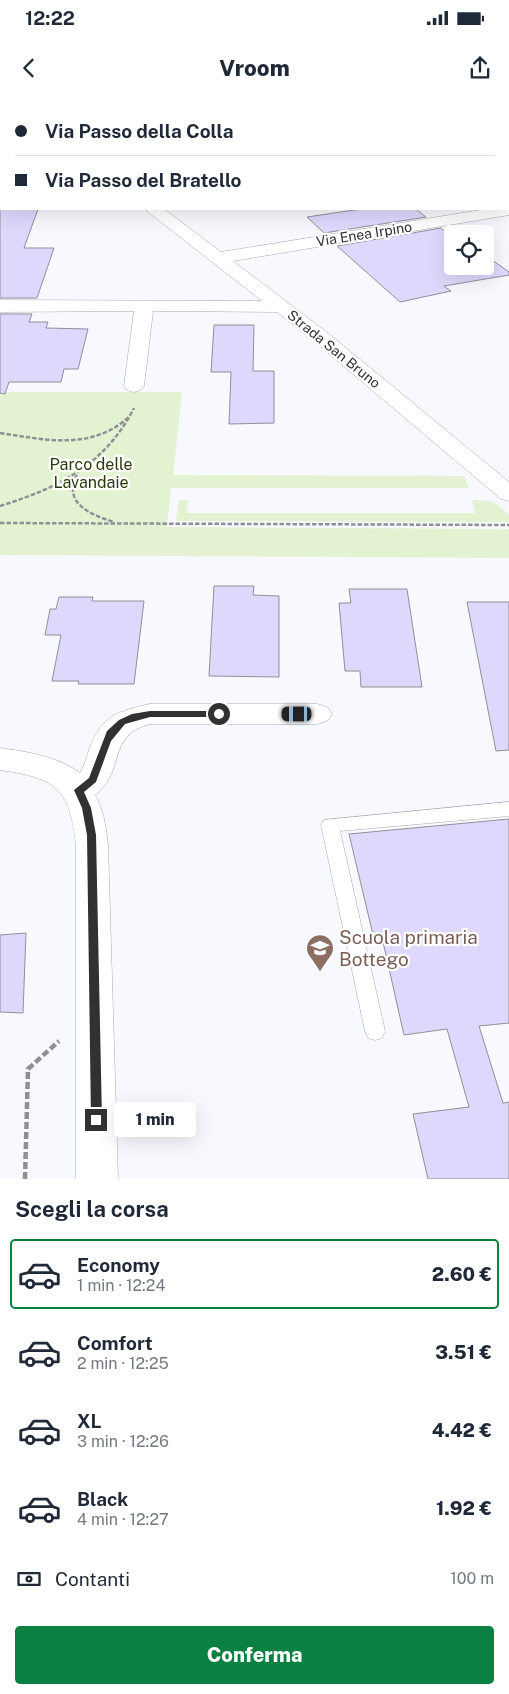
<!DOCTYPE html>
<html lang="it">
<meta charset="utf-8">
<style>
body{margin:0;font-family:"Public Sans",sans-serif;background:#f2f2f3;color:#1f2937;height:100vh;display:flex;flex-direction:column;font-size:19px;white-space:nowrap}
*{box-sizing:border-box;margin:0}
p{font-size:16px;color:#747a83}
.icon{flex:none;width:28px;height:28px;fill:none;stroke:currentColor;stroke-width:2;stroke-linecap:round;stroke-linejoin:round}
.map{position:relative;height:1079px;overflow:hidden}
.side{display:flex;flex-direction:column;background:#fff;flex:1}
.side>*{flex:none}
.top-card{position:absolute;left:0px;top:0px;width:510px;height:110px;box-shadow:0 5px 20px #0002;display:grid;align-content:center;height:110px;padding:0 15px;background:#fff}
.buttons{position:absolute;left:444px;top:125px;display:grid;gap:10px}
.buttons a{display:grid;place-items:center;width:50px;height:50px;border-radius:5px;background:#fff;box-shadow:0 5px 20px #0002;font-size:25px}
.end{position:absolute;width:22px;height:22px;margin:-11px;border:6px solid #313134;background:#fff;box-shadow:0 0 0 2px #fff}
.from{border-radius:50%}
.bubble{position:absolute;height:35px;border-radius:5px;background:#fff;box-shadow:0 5px 20px #0002;font-size:16px;font-weight:800;line-height:35px;text-align:center}
.car{position:absolute;width:15px;height:30px;margin:-15px -8px;border-radius:6px;box-shadow:0 0 4px 1px #0007;background:linear-gradient(#222 24%,#8ab4d8 0 40%,#222 0 76%,#8ab4d8 0 86%,#222 0)}
.top-card b{display:flex;align-items:center;gap:18px;height:48px;font-size:19px}
.top-card b+b{border-top:1px solid #e0e1e3}
.top-card i{width:12px;height:12px;background:#1f2937}
ul{padding:0;list-style:none}
li{display:flex;align-items:center;gap:15px;height:70px;margin:0 10px 8px;padding:0 5px;border:2px solid transparent;border-radius:5px}
li div{flex:1}
li b{display:block;font-size:19px}
li em{font-style:normal;font-weight:800}
li.on{border-color:#0b8043}
li>.icon{width:45px;height:45px;stroke-width:1.5}
h2{padding:0 15px;font-size:22px;line-height:60px}
.pay{display:flex;align-items:center;gap:12px;height:55px;padding:0 15px;font-size:19px}
.pay p{margin-inline-start:auto}
.cta{display:flex;gap:10px;margin-top:auto;padding:10px 15px}
.cta a{flex:1;height:58px;border-radius:5px;background:#0b8043;color:#fff;font-size:20px;font-weight:800;line-height:58px;text-align:center}
.status{display:flex;justify-content:space-between;align-items:center;height:35px;padding:0 25px;background:#fff;direction:ltr}
.status svg{height:14px;fill:currentColor}
header{display:flex;justify-content:space-between;align-items:center;height:65px;padding:0 15px;background:#fff;font-size:22px;font-weight:800}
.map>svg:first-child{display:block}
.green{fill:#e3f2d0}
.building{fill:#ded8fd;stroke:#909096}
.lines{fill:none;stroke-linecap:round;stroke-linejoin:round}
.lane-casing{stroke:#a8aab0;stroke-width:1}
.street-casing{stroke:#a8aab0;stroke-width:1}
.path-far1{stroke:#8f9095;stroke-width:2.5;stroke-dasharray:4.5 2;stroke-linecap:butt}
.path{stroke:#8f9095;stroke-width:4.5;stroke-dasharray:7 3;stroke-linecap:butt}
.lane{fill:#fff;fill-rule:evenodd}
.street{fill:#fff;fill-rule:evenodd}
.route{fill:#313134}
.labels{text-anchor:middle;stroke-width:4.5;stroke-linejoin:round;paint-order:stroke}
.far-street-label{font-size:14px;fill:#313134;stroke:#fff}
.park-label{font-size:16px;fill:#2a3b09;stroke:#fff}
.near-education-label{font-size:19px;fill:#785e54;stroke:#fff;text-anchor:start}
</style>
<div class="status"><b>12:22</b><svg viewBox="0 0 49 12"><path d="M0 12V9h3v3zM5 12V6h3v6zM10 12V3h3v9zM15 12V0h3v12zM26 1h20v11H26zM47 4h2v5h-2z"/></svg></div>
<header><svg class="icon" aria-label="back" viewBox="0 0 24 24"><path d="M15 5l-7 7 7 7"/></svg>Vroom<svg class="icon" aria-label="share" viewBox="0 0 24 24"><path d="M12 15V3M7 8l5-5 5 5M5 13v7h14v-7"/></svg></header>
<div class="map">
<svg width="509" height="1079" viewBox="0 0 509 1079">
<rect width="100%" height="100%" fill="#f7f9ff"/>
<g class="green">
<path d="M 0,292 L 182,292 L 173,375 L 464,376 L 469,388 L 171,388 L 167,427 L 509,429 L 509,458 L 0,455 Z"/>
<path d="M 179,400 L 188,400 L 187,413 L 475,413 L 472,400 C 492,400 495,401 509,415 L 509,422 L 176,421 Z"/>
</g>
<g class="building">
<path d="M 0,109 L 38,109 L 24,148 L 54,148 L 37,198 L 0,198 Z"/>
<path d="M 361,109 L 416,109 L 426,117 L 324,133 L 307,117 Z"/>
<path d="M 441,128 L 445,132 L 451,131 L 454,134 L 452,134 L 452,166 L 485,166 L 485,155 L 509,172 L 509,175 L 444,186 L 451,191 L 400,202 L 337,146 Z"/>
<path d="M 0,214 L 32,214 L 29,222 L 48,222 L 46,228 L 88,229 L 78,269 L 64,269 L 61,282 L 9,282 L 5,294 L 0,293 Z"/>
<path d="M 214,225 L 254,225 L 253,271 L 274,271 L 274,323 L 229,324 L 231,272 L 211,272 Z"/>
<path d="M 214,486 L 254,486 L 253,495 L 279,496 L 279,577 L 209,576 Z"/>
<path d="M 349,489 L 407,489 L 422,587 L 361,587 L 360,571 L 345,571 L 339,503 L 351,503 Z"/>
<path d="M 59,497 L 93,497 L 92,501 L 144,501 L 134,584 L 78,584 L 79,581 L 52,581 L 61,535 L 45,535 L 50,509 L 56,509 Z"/>
<path d="M 467,502 L 509,502 L 509,650 L 496,651 Z"/>
<path d="M 509,719 L 509,923 L 479,926 L 503,1003 L 509,1002 L 509,1079 L 428,1079 L 413,1014 L 469,1007 L 447,929 L 404,935 L 383,842 L 375,843 L 349,734 Z"/>
<path d="M 26,833 L 23,913 L 0,912 L 0,835 Z"/>
</g>
<g class="lines">
<g class="lane-casing">
<path id="lane" d="M 509,702 L 509,716 L 340,731 L 385,931 L 382,938 L 375,940 L 368,938 L 365,931 L 321,725 L 324,720 Z"/>
</g>
<g class="street-casing">
<g id="street">
<rect x="0" y="47" width="1" height="8"/>
<path d="M 509,105 L 509,115 L 233,161 L 329,234 L 509,382 L 509,401 L 501,399 L 315,242 L 277,212 L 153,211 L 144,286 L 141,290 L 134,292 L 127,290 L 124,286 L 134,211 L 0,212 L 0,200 L 262,201 L 148,112 L 146,109 L 164,109 L 221,152 L 487,109 L 509,109 Z"/>
<path d="M 150,604 L 317,604 L 327,607 L 332,614 L 327,621 L 317,624 L 150,624 C 106,635 126,672 95,695 C 104,711 106,727 108,745 L 118,1079 L 76,1079 L 76,745 C 70,688 56,678 0,670 L 0,648 C 28,652 57,656 80,673 C 85,665 87,656 90,647 C 102,615 119,611 150,604 Z"/>
</g>
</g>
<g class="path-far1">
<path d="M 0,333 C 47,340 92,351 130,316"/>
<path d="M 77,375 C 62,403 91,415 114,422"/>
<path d="M 0,406 C 58,388 105,365 134,308"/>
<path d="M 0,423 L 509,425"/>
</g>
<path class="path" d="M 25,1079 L 28,969 L 59,941"/>
<use href="#lane" class="lane"/>
<use href="#street" class="street"/>
</g>
<path class="route" d="M 150,611 L 219,611 L 223,614 L 219,617 L 150,617 L 125,624 L 111,641 L 96,682 L 84,692 L 91,708 L 96,735 L 102,1020 L 101,1024 L 96,1026 L 92,1024 L 91,1020 L 87,735 L 82,708 L 74,690 L 89,678 L 107,631 L 119,620 L 132,614 Z"/>
<defs>
<g id="school-pin" transform="scale(1.4375)"><path d="M0 17L-7.5 6A9.5 9.5 0 1 1 7.5 6Z" fill="#8d6e63" stroke="#fff"/><path d="M0-5L7-2L0 1L-7-2ZM-4 1L0 2.5L4 1V4Q0 6-4 4Z" fill="#fff"/></g>
</defs>
<g fill-rule="evenodd">
<use href="#school-pin" x="320" y="848"/>
</g>
<g class="labels">
<g class="far-street-label">
<text transform="translate(364 134) rotate(-9)" y="5">Via Enea Irpino</text>
<text transform="translate(334 249) rotate(39)" y="5">Strada San Bruno</text>
</g>
<g class="park-label">
<text x="91" y="370">Parco delle<tspan x="91" dy="18">Lavandaie</tspan></text>
</g>
<g class="near-education-label">
<text x="339" y="844">Scuola primaria<tspan x="339" dy="22">Bottego</tspan></text>
</g>
</g>
</svg>
<div class="buttons">
<a><svg class="icon" aria-label="locate" viewBox="0 0 24 24"><circle cx="12" cy="12" r="6"/><path d="M12 2v4M12 18v4M2 12h4M18 12h4"/></svg></a>
</div>
<i class="end from" style="left:219px;top:614px"></i>
<i class="end" style="left:96px;top:1020px"></i>
<div class="bubble" style="left:114px;top:1002px;width:82px">1 min</div>
<i class="car" style="left:297px;top:614px;rotate:270deg"></i>
<div class="top-card">
<b><i class="from"></i>Via Passo della Colla</b>
<b><i></i>Via Passo del Bratello</b>
</div>
</div>
<section class="side">
<h2>Scegli la corsa</h2>
<ul>
<li class="on"><svg class="icon" aria-label="car" viewBox="0 0 24 24"><path d="M5 17H2v-5l4-1 3-4h7l3 4 3 1v5h-3M9 17h6M6 11h13"/><circle cx="7" cy="17" r="2"/><circle cx="17" cy="17" r="2"/></svg><div><b>Economy</b><p>1 min · 12:24</p></div><em>2.60 €</em></li>
<li><svg class="icon" aria-label="car" viewBox="0 0 24 24"><path d="M5 17H2v-5l4-1 3-4h7l3 4 3 1v5h-3M9 17h6M6 11h13"/><circle cx="7" cy="17" r="2"/><circle cx="17" cy="17" r="2"/></svg><div><b>Comfort</b><p>2 min · 12:25</p></div><em>3.51 €</em></li>
<li><svg class="icon" aria-label="car" viewBox="0 0 24 24"><path d="M5 17H2v-5l4-1 3-4h7l3 4 3 1v5h-3M9 17h6M6 11h13"/><circle cx="7" cy="17" r="2"/><circle cx="17" cy="17" r="2"/></svg><div><b>XL</b><p>3 min · 12:26</p></div><em>4.42 €</em></li>
<li><svg class="icon" aria-label="car" viewBox="0 0 24 24"><path d="M5 17H2v-5l4-1 3-4h7l3 4 3 1v5h-3M9 17h6M6 11h13"/><circle cx="7" cy="17" r="2"/><circle cx="17" cy="17" r="2"/></svg><div><b>Black</b><p>4 min · 12:27</p></div><em>1.92 €</em></li>
</ul>
<div class="pay"><svg class="icon" aria-label="cash" viewBox="0 0 24 24"><path d="M3 7h18v10H3z"/><circle cx="12" cy="12" r="2"/></svg>Contanti<p>100 m</p></div>
<div class="cta"><a>Conferma</a></div>
</section>
